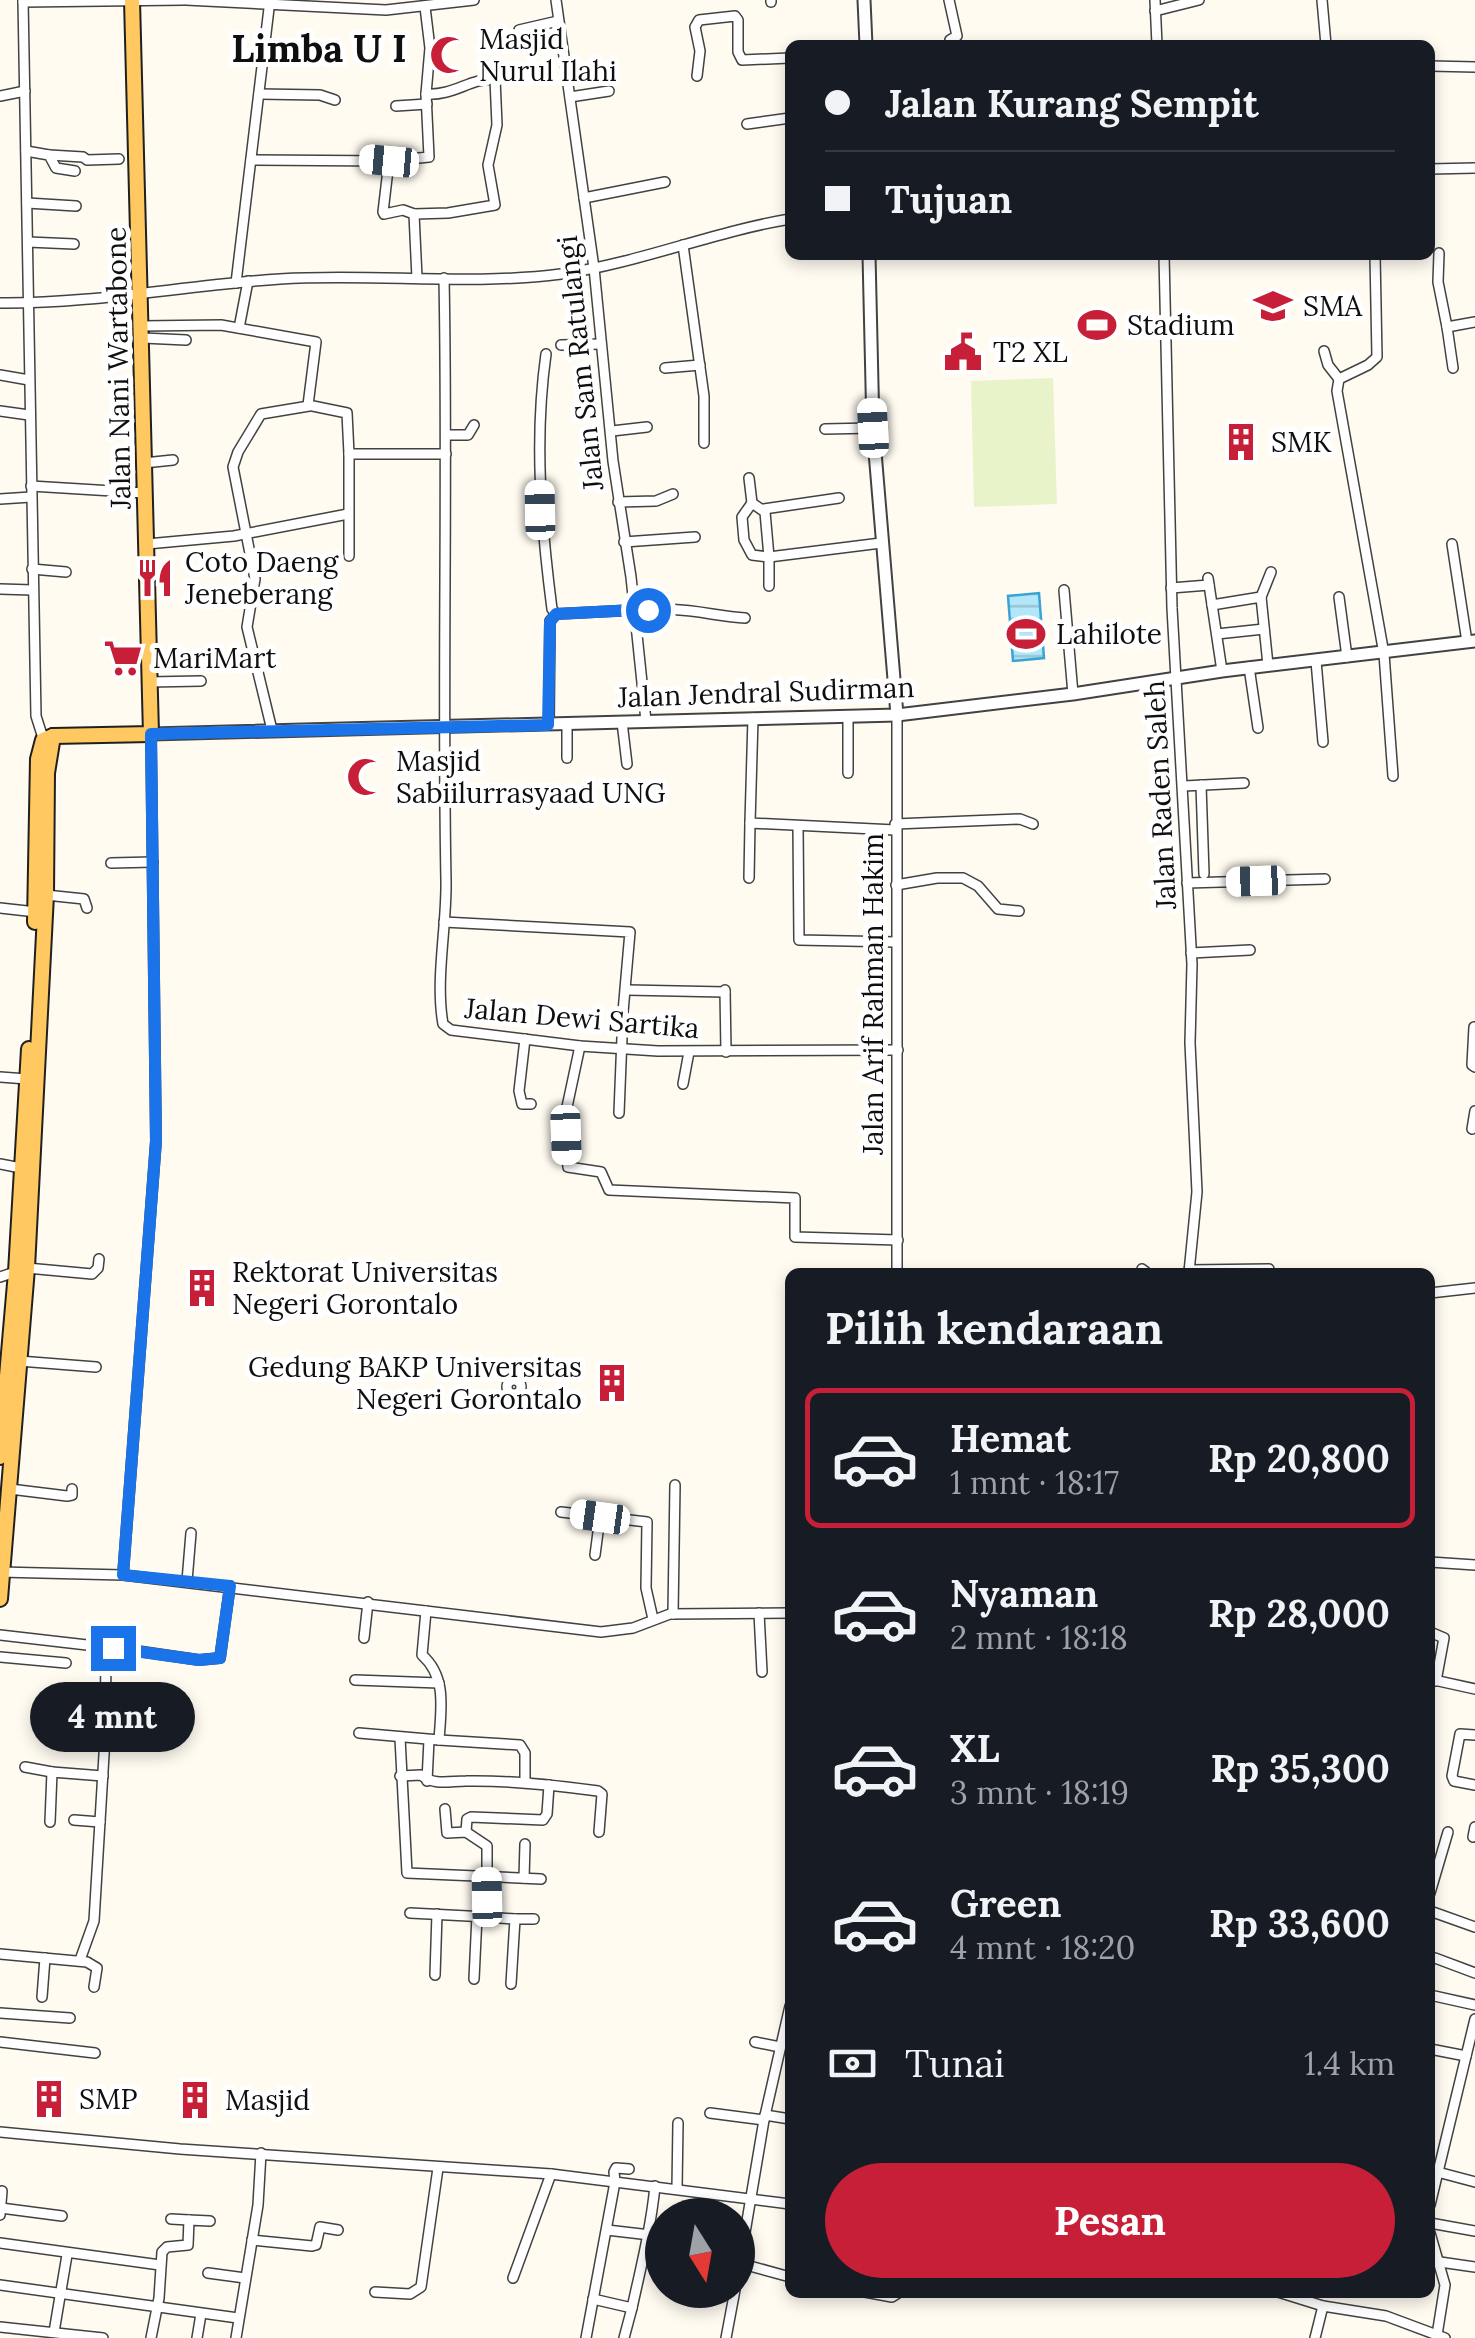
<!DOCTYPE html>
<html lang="id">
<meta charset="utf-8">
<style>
body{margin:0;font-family:Lora,serif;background:#20242c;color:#f1f3f6;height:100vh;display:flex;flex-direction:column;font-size:38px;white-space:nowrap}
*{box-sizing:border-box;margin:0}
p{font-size:32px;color:#9ea1a6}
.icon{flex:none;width:55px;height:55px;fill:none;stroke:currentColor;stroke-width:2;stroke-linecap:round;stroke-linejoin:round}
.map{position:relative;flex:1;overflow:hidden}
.panel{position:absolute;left:785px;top:1268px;width:650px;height:1030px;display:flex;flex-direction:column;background:#171b24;border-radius:15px;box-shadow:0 5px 15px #0003}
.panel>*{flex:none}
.guide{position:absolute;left:785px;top:40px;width:650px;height:220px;border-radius:15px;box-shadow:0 5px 15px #0003;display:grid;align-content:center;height:220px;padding:0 40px;background:#171b24}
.needle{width:65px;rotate:169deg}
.controls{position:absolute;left:645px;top:2198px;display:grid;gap:20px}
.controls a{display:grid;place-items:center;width:110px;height:110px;border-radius:50%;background:#171b24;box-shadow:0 5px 15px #0003;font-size:50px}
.end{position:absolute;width:45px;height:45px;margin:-22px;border:12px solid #1a73e8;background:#fff;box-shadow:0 0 0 5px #fff}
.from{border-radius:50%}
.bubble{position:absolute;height:70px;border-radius:35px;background:#171b24;box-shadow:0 5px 15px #0003;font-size:32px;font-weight:700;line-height:70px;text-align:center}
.car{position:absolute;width:30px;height:60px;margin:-30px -15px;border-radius:12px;box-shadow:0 0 8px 2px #0007;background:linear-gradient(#fff 24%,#345 0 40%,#fff 0 76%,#345 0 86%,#fff 0)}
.guide b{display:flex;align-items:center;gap:35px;height:95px;font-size:38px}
.guide b+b{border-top:2px solid #363941}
.guide i{width:25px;height:25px;background:#f1f3f6}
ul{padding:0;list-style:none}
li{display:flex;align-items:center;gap:30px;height:140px;margin:0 20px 15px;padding:0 20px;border:5px solid transparent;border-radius:15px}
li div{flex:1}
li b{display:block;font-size:38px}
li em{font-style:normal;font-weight:700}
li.selected{border-color:#c71f38}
li>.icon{width:90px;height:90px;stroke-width:1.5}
h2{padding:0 40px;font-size:45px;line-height:120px}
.pay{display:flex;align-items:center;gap:25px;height:110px;padding:0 40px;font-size:38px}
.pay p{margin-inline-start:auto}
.button{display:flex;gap:20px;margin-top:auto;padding:20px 40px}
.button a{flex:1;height:115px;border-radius:60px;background:#c71f38;color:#fff;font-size:40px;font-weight:700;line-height:115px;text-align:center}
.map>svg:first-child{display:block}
.pitch{fill:#e9f3ca}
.water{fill:url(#water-rules);stroke:#36a5d4;stroke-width:2.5}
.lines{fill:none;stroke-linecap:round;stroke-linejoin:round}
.minor-casing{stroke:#424242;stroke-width:12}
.tertiary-casing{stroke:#424242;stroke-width:15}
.primary-casing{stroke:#202020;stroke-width:18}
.minor{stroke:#fff;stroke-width:9}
.tertiary{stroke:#fff;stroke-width:11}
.primary{stroke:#ffc861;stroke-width:14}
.route{stroke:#1a73e8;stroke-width:12}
.labels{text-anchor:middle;stroke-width:10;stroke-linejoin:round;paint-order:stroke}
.poi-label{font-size:28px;fill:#0f0f0f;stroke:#fff;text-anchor:start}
.street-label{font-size:28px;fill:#0f0f0f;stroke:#fff}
.district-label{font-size:38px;font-weight:bold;fill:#0f0f0f;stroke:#fff}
</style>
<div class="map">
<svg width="1475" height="2338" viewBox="0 0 1475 2338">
<defs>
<pattern id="water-rules" width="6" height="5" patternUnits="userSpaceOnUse" patternTransform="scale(2.5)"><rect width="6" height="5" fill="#b3e6f9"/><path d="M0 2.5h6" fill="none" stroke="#99c4d4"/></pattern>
</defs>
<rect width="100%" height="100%" fill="#fffbf1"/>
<path class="pitch" d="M 1053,378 L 1057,504 L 974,507 L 971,381 Z"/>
<path class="water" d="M 1039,593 L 1044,658 L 1013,661 L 1008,596 Z"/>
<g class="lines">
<g class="minor-casing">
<g id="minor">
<path d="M 23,0 L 36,716 L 44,741"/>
<path d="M 186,0 L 386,10 L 474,0"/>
<path d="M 556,0 L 594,268 L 613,461 L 631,577 L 646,721"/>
<path d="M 771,0 L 771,2"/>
<path d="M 949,0 L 957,36 L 950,40 L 950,45"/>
<path d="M 1155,0 L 1157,45"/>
<path d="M 1322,0 L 1326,45"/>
<path d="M 23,2 L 183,0"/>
<path d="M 1155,11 L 1199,0"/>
<path d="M 519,30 L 558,21"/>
<path d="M 1430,66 L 1475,67"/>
<path d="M 697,76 L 700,51 L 695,27 L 699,20 L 735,16 L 738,20 L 738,52 L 742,60 L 790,58"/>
<path d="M 259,94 L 320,95 L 335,100"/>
<path d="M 0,96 L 25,91"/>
<path d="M 570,97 L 609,91"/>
<path d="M 396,106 L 427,104"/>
<path d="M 747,124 L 790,118"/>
<path d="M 26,151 L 49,155 L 56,168 L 75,171"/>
<path d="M 49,155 L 83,157 L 87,160 L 119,159"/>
<path d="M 251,160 L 389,161 L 429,157 L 426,94 L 430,48 L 425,7"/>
<path d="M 389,161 L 383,212 L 384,214 L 403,210 L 414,214 L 417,278"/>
<path d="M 1430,169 L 1475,168"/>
<path d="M 584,198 L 665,182"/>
<path d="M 27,203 L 76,206"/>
<path d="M 414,214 L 448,213 L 495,205 L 488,165 L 497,125 L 495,79 C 470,78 454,96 426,94"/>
<path d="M 28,242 L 74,244"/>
<path d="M 683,245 L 704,396 L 704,443"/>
<path d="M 1439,253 L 1438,282 L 1447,327"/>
<path d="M 1164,255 L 1172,608 L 1192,964 L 1190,1043 L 1197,1192 L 1189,1272"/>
<path d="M 1375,255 L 1377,357 L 1368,365 L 1339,379 L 1337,391 L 1384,654 L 1393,776"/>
<path d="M 444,278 C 448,479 442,679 446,880 C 447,926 435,979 443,1024 L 451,1030 L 580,1046 L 658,1051 L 898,1050"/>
<path d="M 236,283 L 270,0"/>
<path d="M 0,303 C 94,304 186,285 280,279 C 373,273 468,286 561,274 C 639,263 712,232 790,219"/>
<path d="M 142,326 L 221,325 L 316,342 L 308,405 L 347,413 L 349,454"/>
<path d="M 239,328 L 248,281"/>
<path d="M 143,338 L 186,340"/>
<path d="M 561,345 L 601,344"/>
<path d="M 1324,351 L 1328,365 L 1339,379"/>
<path d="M 546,354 C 534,439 541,524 552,609 L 556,614"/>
<path d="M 665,368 L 700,365"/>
<path d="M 1453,368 L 1447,327 L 1475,322"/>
<path d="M 0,375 L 29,380"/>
<path d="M 0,411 L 29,415"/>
<path d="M 825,429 L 873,428"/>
<path d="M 612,431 L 647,427"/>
<path d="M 447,435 L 468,435 L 474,425"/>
<path d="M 144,463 L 173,460"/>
<path d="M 749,478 L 752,503 L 765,512 L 769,557 L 881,543"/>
<path d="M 31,486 L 145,493"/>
<path d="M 0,499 L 31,497"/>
<path d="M 618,502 L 656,501 L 673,494"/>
<path d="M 752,503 L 742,517 L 744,540 L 752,555 L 769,557 L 769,586"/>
<path d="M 764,509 L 839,498"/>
<path d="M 624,542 L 695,537"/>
<path d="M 147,544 L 234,536 L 348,514"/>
<path d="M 1452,544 L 1467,642"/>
<path d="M 349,556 L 349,454 L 446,454"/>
<path d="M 32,569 L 66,572"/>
<path d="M 1208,578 L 1222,671"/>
<path d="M 1171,588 L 1209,585"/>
<path d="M 0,589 L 33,590"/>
<path d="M 1064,590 L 1073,694"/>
<path d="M 1261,597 L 1271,572"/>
<path d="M 1339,597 L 1347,657"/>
<path d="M 1212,605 L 1261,597 L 1268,665"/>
<path d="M 634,615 C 671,602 709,616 745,618"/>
<path d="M 1217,634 L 1264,629"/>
<path d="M 1316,661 L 1323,742"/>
<path d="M 1249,667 L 1258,728"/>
<path d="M 149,682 L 201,681"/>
<path d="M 897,715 L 897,1272"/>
<path d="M 753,718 L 750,823 L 895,830"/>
<path d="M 622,722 L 627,764"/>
<path d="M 549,725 L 550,621 L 556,614 L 635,610"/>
<path d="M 272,730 L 247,627 L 255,579 L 233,467 L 238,452 L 261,414 L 309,406"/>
<path d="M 567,758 L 567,724"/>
<path d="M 848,773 L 848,716"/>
<path d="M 1201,785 L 1204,874"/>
<path d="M 1184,786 L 1244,783"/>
<path d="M 895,824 L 1020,819 L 1033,824"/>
<path d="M 798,827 L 799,940 L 896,942"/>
<path d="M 111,863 L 153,862"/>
<path d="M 749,878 L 750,823"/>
<path d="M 1187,883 L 1325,879"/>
<path d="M 896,885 L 937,878 L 963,878 L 978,886 L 998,909 L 1019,911"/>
<path d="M 46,895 L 84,899 L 87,908"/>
<path d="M 0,908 L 36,912"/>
<path d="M 444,922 L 630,932 L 623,1012 L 619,1113"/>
<path d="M 1191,953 L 1250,950"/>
<path d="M 627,990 L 725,992"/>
<path d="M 725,990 L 726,1052"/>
<path d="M 1474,1027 L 1472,1065 L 1475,1067"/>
<path d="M 525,1039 L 519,1091 L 522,1104 L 531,1104"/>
<path d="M 580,1046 L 564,1121 L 568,1167 L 601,1172 L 609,1190 L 795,1198 L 795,1237 L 898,1240"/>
<path d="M 0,1077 L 27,1079"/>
<path d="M 683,1084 L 689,1052"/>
<path d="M 1472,1129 L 1475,1111"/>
<path d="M 0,1164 L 21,1168"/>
<path d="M 1142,1269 L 1146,1272"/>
<path d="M 1189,1270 L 1269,1269"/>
<path d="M 0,1277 L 27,1268 L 92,1274 L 98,1268 L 99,1259"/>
<path d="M 1430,1293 L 1475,1288"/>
<path d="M 19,1361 L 96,1367"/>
<circle cx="514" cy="1387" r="7"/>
<path d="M 10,1489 L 67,1496 L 72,1495 L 72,1489"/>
<path d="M 561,1512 L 647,1522 L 646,1588 L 653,1619"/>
<path d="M 595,1555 L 600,1517"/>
<path d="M 1430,1562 L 1475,1565"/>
<path d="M 0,1572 L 123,1575 L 601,1632 L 633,1628 L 670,1614 L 790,1613"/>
<path d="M 123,1575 L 156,1141 L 151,734"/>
<path d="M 187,1581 L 191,1533"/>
<path d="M 759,1613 L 762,1672"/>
<path d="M 673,1614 L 675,1485"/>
<path d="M 1430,1632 L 1444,1638 L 1436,1681"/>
<path d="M 0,1635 L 113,1648"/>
<path d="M 364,1638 L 368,1602"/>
<path d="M 0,1657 L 66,1663"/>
<path d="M 355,1680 L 439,1683"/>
<path d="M 1434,1680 L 1475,1689"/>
<path d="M 359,1733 L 439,1740 C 441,1709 447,1677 422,1655 L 426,1611"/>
<path d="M 1475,1735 L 1460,1734 L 1452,1776 L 1454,1781 L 1475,1785"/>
<path d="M 400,1738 L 407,1873 L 541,1879"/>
<path d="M 439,1740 L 520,1745 L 525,1753 L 525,1781"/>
<path d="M 25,1767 L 52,1772"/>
<path d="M 400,1776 L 421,1775 C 434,1786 450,1781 466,1781 C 511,1780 554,1785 598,1791 L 602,1794 L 599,1832"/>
<path d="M 427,1781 L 429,1740"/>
<path d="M 445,1809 L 447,1833 L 466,1832 L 487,1846 L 487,1917 L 515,1919 L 511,1984"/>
<path d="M 74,1820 L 100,1822"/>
<path d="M 50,1822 L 52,1772 L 103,1776"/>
<path d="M 466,1832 L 467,1819 L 471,1817 L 543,1820 L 547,1814 L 549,1785"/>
<path d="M 1473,1837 L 1475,1827"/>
<path d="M 524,1878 L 525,1844"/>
<path d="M 1430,1893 L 1448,1832"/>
<path d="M 1430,1911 L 1475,1927"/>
<path d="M 410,1913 L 487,1917"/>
<path d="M 515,1919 L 534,1919"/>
<path d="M 0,1954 L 87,1962 L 97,1968 L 94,1987"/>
<path d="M 1435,1958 L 1475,1973"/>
<path d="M 80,1960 L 94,1921 L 105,1738 L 106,1657 L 117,1648 L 199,1660 L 220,1658 L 230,1586"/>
<path d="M 435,1975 L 437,1914"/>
<path d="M 474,1979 L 477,1916"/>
<path d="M 1430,1995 L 1475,2005"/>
<path d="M 42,1997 L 45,1958"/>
<path d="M 0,2013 L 70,2018"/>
<path d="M 0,2042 L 95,2053"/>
<path d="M 755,2042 L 780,2047"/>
<path d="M 1430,2049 L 1466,2056"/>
<path d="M 710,2113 L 764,2120"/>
<path d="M 765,2115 L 790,2119"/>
<path d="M 0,2132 L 180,2149 L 551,2174 L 790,2204"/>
<path d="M 1430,2170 L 1475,2182"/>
<path d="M 677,2188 L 678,2123"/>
<path d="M 1430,2205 L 1475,2019"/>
<path d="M 1,2208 L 62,2216"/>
<path d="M 0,2215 L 2,2191"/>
<path d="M 171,2219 L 189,2220"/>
<path d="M 1430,2223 L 1475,2231"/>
<path d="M 607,2230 L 650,2235"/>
<path d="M 1430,2233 L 1445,2285 L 1437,2335"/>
<path d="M 252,2240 L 312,2246 L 316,2245 L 320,2227 L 338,2230"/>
<path d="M 0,2243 L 160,2265"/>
<path d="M 1440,2262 L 1475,2267"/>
<path d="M 739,2263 L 790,2277"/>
<path d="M 208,2273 L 245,2278"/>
<path d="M 738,2274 L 764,2120 L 790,2006"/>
<path d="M 513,2278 L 551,2174"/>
<path d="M 0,2285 L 238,2318"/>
<path d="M 375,2292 L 410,2294 L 421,2287 L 438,2168"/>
<path d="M 865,2292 L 892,2297 L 900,2292"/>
<path d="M 1278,2292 L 1323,2306 L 1386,2316 L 1445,2338"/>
<path d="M 593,2299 L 632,2308 C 641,2267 651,2227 655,2186"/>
<path d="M 0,2327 L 103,2338"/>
<path d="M 54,2332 L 67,2255"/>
<path d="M 151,2338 L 159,2298 L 162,2252 L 167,2247 L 188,2245 L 189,2220 L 210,2221"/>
<path d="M 197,2338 L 201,2314"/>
<path d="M 236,2338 L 258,2205 L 261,2153"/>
<path d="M 586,2338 L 615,2182 L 614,2172 L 616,2168 L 629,2169"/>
<path d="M 624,2338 L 632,2308"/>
<path d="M 726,2338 L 735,2290"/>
<path d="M 1315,2338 L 1323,2306"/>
</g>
</g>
<g class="tertiary-casing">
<g id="tertiary">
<path d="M 864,0 L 866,45"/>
<path d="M 869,255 L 873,428 L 897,715"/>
<path d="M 151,734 L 897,715 L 1073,694 L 1222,671 L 1475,641"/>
</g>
</g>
<g class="primary-casing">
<g id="primary">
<path d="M 53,736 L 151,734 L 132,0"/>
<path d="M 35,922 L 38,759 L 43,740 L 53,736"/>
<path d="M 0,1457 L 16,1272 L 29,1049"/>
<path d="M 0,1599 L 27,1268 L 46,895 L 47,773 L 53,736"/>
</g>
</g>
<use href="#minor" class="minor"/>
<use href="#tertiary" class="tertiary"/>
<use href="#primary" class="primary"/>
</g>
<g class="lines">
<path class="route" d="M 113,1648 L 199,1660 L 220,1658 L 230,1586 L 123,1575 L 156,1141 L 151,734 L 548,725 L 550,622 L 556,614 L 634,610 L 634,615 L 648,610"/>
</g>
<defs>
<g id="mosque-bare" transform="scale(3)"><path d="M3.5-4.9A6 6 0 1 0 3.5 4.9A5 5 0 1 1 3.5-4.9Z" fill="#c71f38" stroke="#fff" stroke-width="2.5" paint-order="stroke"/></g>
<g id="school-bare" transform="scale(3)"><path d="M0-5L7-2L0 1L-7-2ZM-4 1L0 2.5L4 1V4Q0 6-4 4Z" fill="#c71f38" stroke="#fff" stroke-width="2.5" paint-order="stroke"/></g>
<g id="stadium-bare" transform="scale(3)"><path d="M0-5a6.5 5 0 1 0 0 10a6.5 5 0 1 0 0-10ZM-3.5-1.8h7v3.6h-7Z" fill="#c71f38" stroke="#fff" stroke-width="2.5" paint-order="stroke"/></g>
<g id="civic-bare" transform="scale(3)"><path d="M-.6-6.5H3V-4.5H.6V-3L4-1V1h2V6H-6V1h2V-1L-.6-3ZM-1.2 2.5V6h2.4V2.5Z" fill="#c71f38" stroke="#fff" stroke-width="2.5" paint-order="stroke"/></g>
<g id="building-bare" transform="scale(3)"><path d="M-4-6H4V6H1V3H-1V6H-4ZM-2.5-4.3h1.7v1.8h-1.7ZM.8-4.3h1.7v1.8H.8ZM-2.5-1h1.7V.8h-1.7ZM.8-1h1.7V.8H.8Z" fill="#c71f38" stroke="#fff" stroke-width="2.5" paint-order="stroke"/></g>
<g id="restaurant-bare" transform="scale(3)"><path d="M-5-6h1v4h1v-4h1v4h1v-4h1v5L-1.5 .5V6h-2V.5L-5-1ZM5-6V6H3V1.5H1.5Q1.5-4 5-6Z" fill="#c71f38" stroke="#fff" stroke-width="2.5" paint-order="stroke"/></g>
<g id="supermarket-bare" transform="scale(3)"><path d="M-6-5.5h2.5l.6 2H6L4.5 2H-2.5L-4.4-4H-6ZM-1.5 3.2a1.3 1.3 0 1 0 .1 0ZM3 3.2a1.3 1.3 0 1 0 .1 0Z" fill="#c71f38" stroke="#fff" stroke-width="2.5" paint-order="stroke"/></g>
</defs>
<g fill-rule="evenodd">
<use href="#mosque-bare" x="449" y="55"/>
<use href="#school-bare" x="1273" y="306"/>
<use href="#stadium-bare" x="1097" y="325"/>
<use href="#civic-bare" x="963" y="352"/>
<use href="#building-bare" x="1241" y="442"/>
<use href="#restaurant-bare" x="155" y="578"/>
<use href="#stadium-bare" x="1026" y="634"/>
<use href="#supermarket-bare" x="123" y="658"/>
<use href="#mosque-bare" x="366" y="777"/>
<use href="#building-bare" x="202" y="1288"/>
<use href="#building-bare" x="612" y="1383"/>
<use href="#building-bare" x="49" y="2099"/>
<use href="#building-bare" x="195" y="2100"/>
</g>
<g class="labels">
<g class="poi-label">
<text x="479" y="49">Masjid<tspan x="479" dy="32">Nurul Ilahi</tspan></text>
<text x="1303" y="316">SMA</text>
<text x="1127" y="335">Stadium</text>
<text x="993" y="362">T2 XL</text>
<text x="1271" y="452">SMK</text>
<text x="185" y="572">Coto Daeng<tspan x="185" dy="32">Jeneberang</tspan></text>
<text x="1056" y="644">Lahilote</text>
<text x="153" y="668">MariMart</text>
<text x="396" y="771">Masjid<tspan x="396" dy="32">Sabiilurrasyaad UNG</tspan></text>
<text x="232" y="1282">Rektorat Universitas<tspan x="232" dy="32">Negeri Gorontalo</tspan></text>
<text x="582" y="1377" text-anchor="end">Gedung BAKP Universitas<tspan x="582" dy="32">Negeri Gorontalo</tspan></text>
<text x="79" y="2109">SMP</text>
<text x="225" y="2110">Masjid</text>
</g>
<g class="street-label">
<text transform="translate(580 363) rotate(-96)" y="10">Jalan Sam Ratulangi</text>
<text transform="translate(118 368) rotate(-91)" y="10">Jalan Nani Wartabone</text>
<text transform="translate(766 692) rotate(-2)" y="10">Jalan Jendral Sudirman</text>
<text transform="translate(1160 795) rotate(-93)" y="10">Jalan Raden Saleh</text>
<text transform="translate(873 994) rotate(-90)" y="10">Jalan Arif Rahman Hakim</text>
<text transform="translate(582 1018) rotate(5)" y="10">Jalan Dewi Sartika</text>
</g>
<g class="district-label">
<text x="319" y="62">Limba U I</text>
</g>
</g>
</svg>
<div class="controls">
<a><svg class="needle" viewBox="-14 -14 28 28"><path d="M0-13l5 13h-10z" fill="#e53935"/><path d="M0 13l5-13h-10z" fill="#9ea1a6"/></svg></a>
</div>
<i class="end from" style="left:648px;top:610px"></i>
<i class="end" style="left:113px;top:1648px"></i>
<div class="bubble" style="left:30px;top:1682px;width:165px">4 mnt</div>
<i class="car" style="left:389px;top:161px;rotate:275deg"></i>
<i class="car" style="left:873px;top:428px;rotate:357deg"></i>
<i class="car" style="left:540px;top:510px;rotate:359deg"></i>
<i class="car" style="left:1256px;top:881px;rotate:268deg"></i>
<i class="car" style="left:566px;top:1135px;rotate:178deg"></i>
<i class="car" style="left:600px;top:1517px;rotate:278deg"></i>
<i class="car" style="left:487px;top:1897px;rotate:359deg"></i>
<div class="guide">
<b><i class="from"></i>Jalan Kurang Sempit</b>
<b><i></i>Tujuan</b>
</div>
<section class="panel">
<h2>Pilih kendaraan</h2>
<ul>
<li class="selected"><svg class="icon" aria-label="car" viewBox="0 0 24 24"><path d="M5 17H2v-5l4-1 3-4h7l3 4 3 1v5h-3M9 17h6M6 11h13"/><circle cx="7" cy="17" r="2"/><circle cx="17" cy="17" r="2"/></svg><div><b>Hemat</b><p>1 mnt · 18:17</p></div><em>Rp 20,800</em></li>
<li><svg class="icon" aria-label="car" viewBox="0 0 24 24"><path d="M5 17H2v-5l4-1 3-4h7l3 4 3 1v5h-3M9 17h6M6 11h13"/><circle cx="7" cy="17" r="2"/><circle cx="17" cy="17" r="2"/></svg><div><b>Nyaman</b><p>2 mnt · 18:18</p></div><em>Rp 28,000</em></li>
<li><svg class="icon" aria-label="car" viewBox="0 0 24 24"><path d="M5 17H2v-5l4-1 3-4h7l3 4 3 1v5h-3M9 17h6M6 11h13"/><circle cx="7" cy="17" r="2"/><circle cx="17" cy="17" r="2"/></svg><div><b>XL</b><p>3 mnt · 18:19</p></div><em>Rp 35,300</em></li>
<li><svg class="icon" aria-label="car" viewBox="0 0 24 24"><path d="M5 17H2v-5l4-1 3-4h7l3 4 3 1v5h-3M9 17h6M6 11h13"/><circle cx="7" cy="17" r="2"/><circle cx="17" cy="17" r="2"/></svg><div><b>Green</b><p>4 mnt · 18:20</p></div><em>Rp 33,600</em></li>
</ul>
<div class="pay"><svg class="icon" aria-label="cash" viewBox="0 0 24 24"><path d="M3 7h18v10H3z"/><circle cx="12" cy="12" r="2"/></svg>Tunai<p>1.4 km</p></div>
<div class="button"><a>Pesan</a></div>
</section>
</div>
